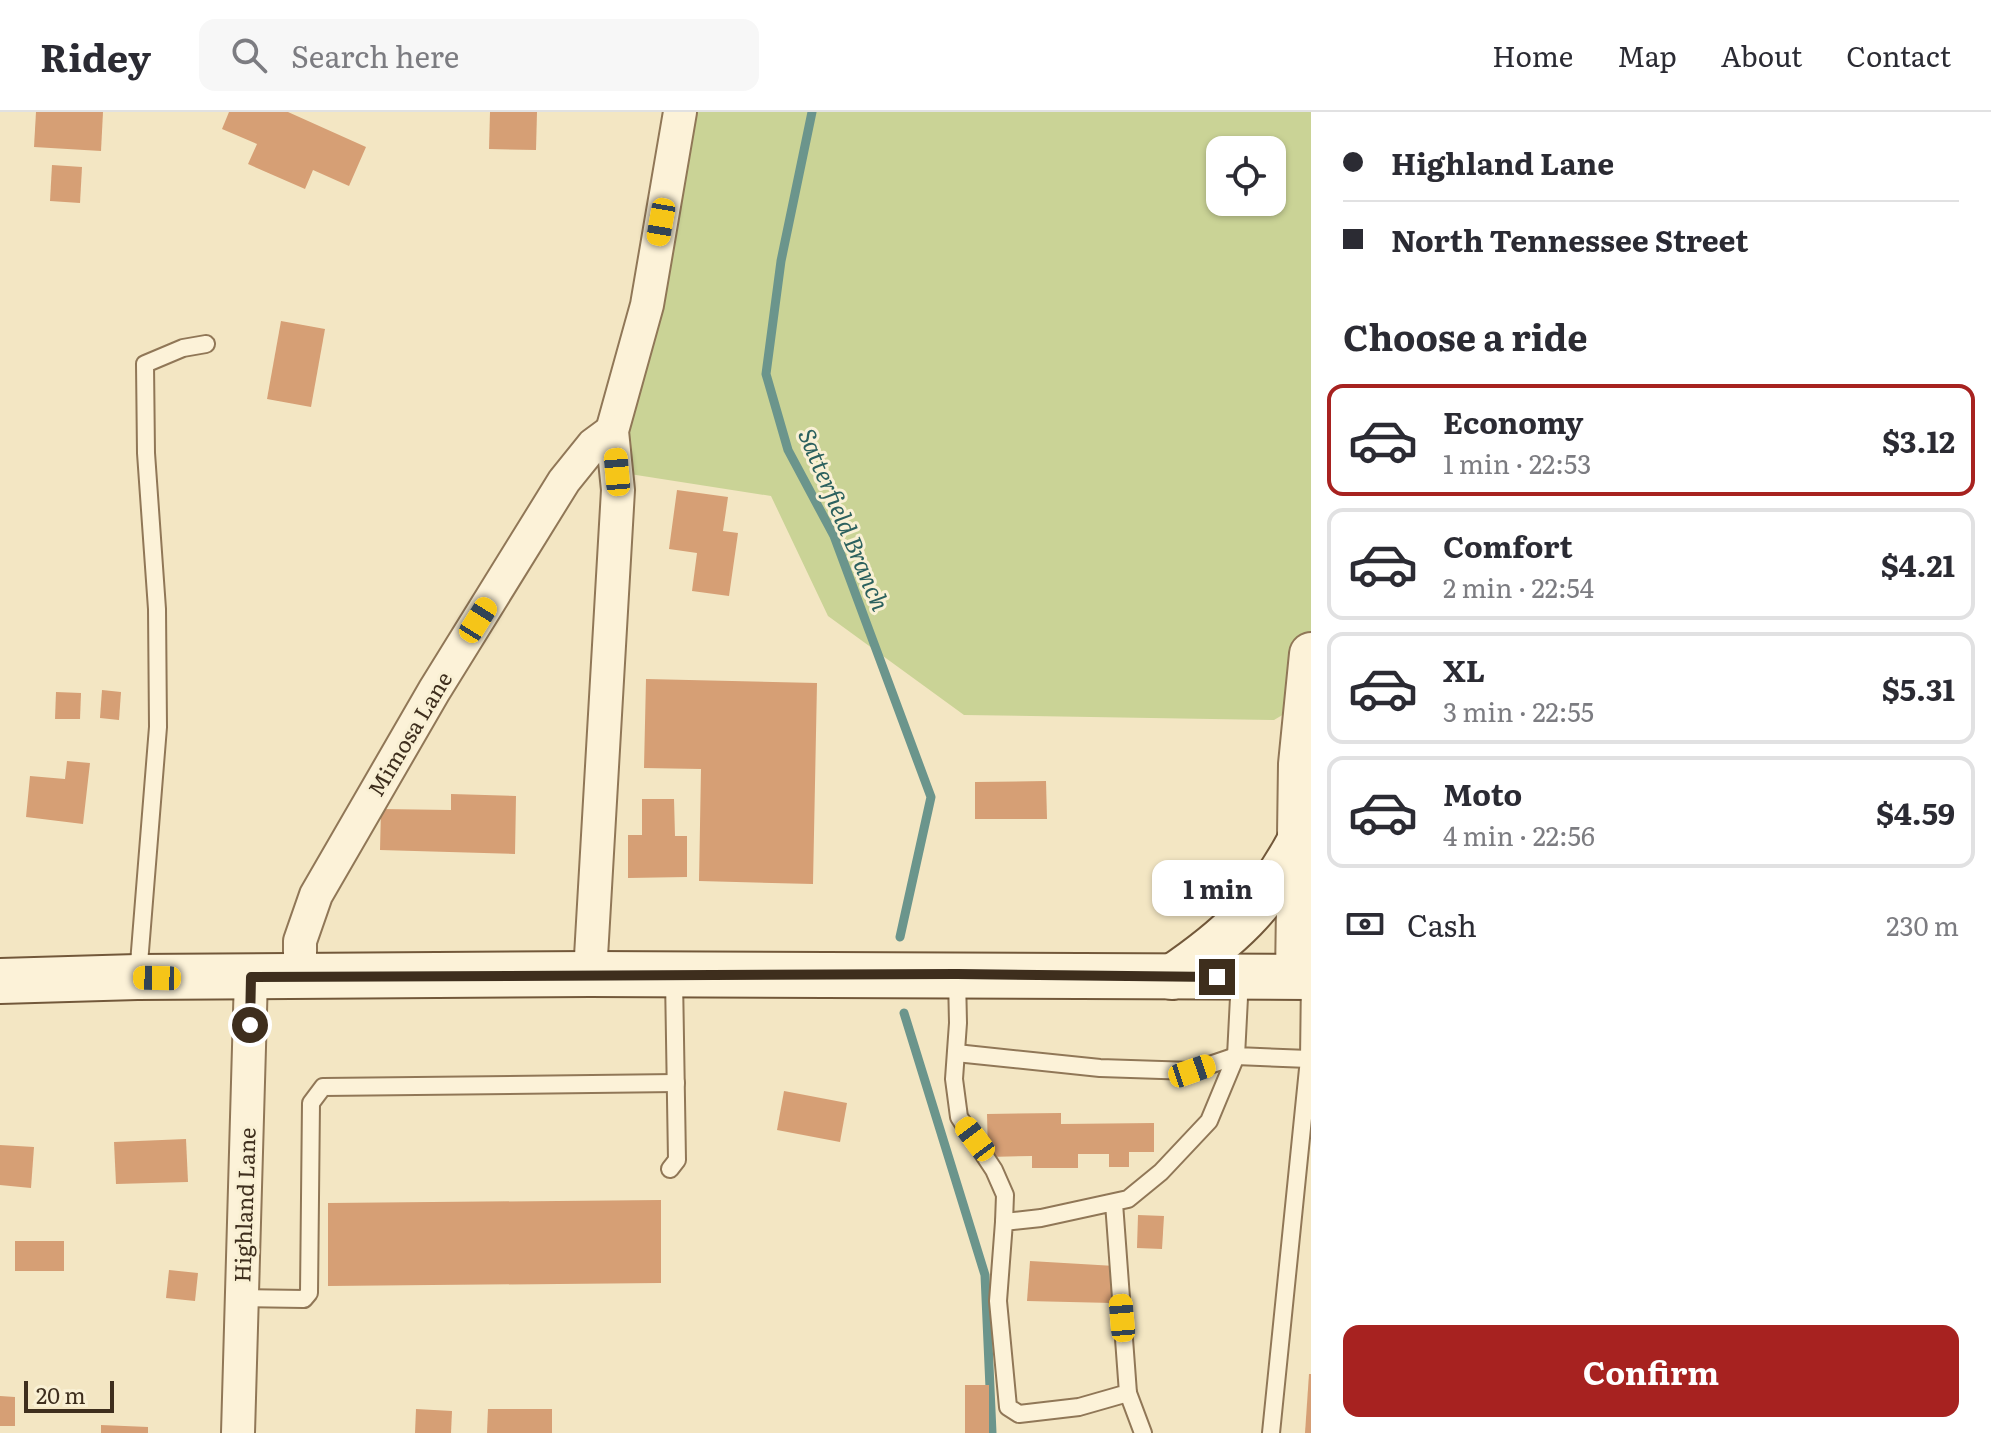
<!DOCTYPE html>
<meta charset="utf-8">
<style>
body{margin:0;font-family:Literata,serif;background:#f7f7f7;color:#2b2b33;height:100vh;display:flex;flex-direction:column;font-size:30px;white-space:nowrap}
*{box-sizing:border-box;margin:0}
p{font-size:26px;color:#7c7c81}
.icon{flex:none;width:44px;height:44px;fill:none;stroke:currentColor;stroke-width:2;stroke-linecap:round;stroke-linejoin:round}
.map{position:relative;flex:1;overflow:hidden}
.side{display:flex;flex-direction:column;background:#fff;width:680px}
.side>*{flex:none}
.top-card{display:grid;align-content:center;height:176px;padding:0 32px;background:#fff}
.fabs{position:absolute;left:1206px;top:24px;display:grid;gap:16px}
.fabs a{display:grid;place-items:center;width:80px;height:80px;border-radius:16px;background:#fff;box-shadow:0 2px 6px #0004;font-size:40px}
.scale{position:absolute;left:24px;bottom:20px;width:90px;box-sizing:border-box;padding-left:8px;border:4px solid #3e2e1d;border-top:0;font-size:22px;line-height:28px;white-space:nowrap;color:#3e2e1d;-webkit-text-stroke:6px #f9f0d4;paint-order:stroke}
.end{position:absolute;width:36px;height:36px;margin:-18px;border:10px solid #3e2e1d;background:#fff;box-shadow:0 0 0 4px #fff}
.from{border-radius:50%}
.bubble{position:absolute;height:56px;border-radius:16px;background:#fff;box-shadow:0 2px 6px #0004;font-size:26px;font-weight:700;line-height:56px;text-align:center}
.car{position:absolute;width:24px;height:48px;margin:-24px -12px;border-radius:10px;box-shadow:0 0 6px 2px #0007;background:linear-gradient(#f5c518 24%,#345 0 40%,#f5c518 0 76%,#345 0 86%,#f5c518 0)}
.top-card b{display:flex;align-items:center;gap:28px;height:76px;font-size:30px}
.top-card b+b{border-top:2px solid #e1e1e2}
.top-card i{width:20px;height:20px;background:#2b2b33}
ul{padding:0;list-style:none}
li{display:flex;align-items:center;gap:24px;height:112px;margin:0 16px 12px;padding:0 16px;border:4px solid #e1e1e2;border-radius:16px}
li div{flex:1}
li b{display:block;font-size:30px}
li em{font-style:normal;font-weight:700}
li.current{border-color:#a72220}
li>.icon{width:72px;height:72px;stroke-width:1.5}
h2{padding:0 32px;font-size:36px;line-height:96px}
.pay{display:flex;align-items:center;gap:20px;height:88px;padding:0 32px;font-size:30px}
.pay p{margin-inline-start:auto}
.button{display:flex;gap:16px;margin-top:auto;padding:16px 32px}
.button a{flex:1;height:92px;border-radius:16px;background:#a72220;color:#fff;font-size:32px;font-weight:700;line-height:92px;text-align:center}
header{display:flex;align-items:center;gap:48px;box-sizing:border-box;height:112px;padding:0 40px;background:#fff;border-bottom:2px solid #e1e1e2}
header strong{font-size:38px}
nav{display:flex;gap:44px;margin-inline-start:auto;font-size:28px}
.search{width:560px;height:72px;background:#f7f7f7;display:flex;align-items:center;gap:20px;box-sizing:border-box;padding:0 28px;border-radius:16px;color:#7c7c81;font-size:30px}
main{display:flex;flex:1;min-height:0}
.map>svg:first-child{display:block}
.grass{fill:#cad396;fill-rule:evenodd}
.lines{fill:none;stroke-linecap:round;stroke-linejoin:round}
.stream{stroke:#6b958c;stroke-width:9}
.building{fill:#d69f75}
.service-casing{stroke:#907757;stroke-width:20}
.minor-casing{stroke:#907757;stroke-width:36}
.tertiary-casing{stroke:#907757;stroke-width:46}
.secondary-casing{stroke:#72583a;stroke-width:48}
.service{stroke:#fcf2d8;stroke-width:16}
.minor{stroke:#fcf2d8;stroke-width:32}
.tertiary{stroke:#fcf2d8;stroke-width:42}
.secondary{stroke:#fcf2d8;stroke-width:44}
.route{stroke:#3e2e1d;stroke-width:10}
.labels{text-anchor:middle;stroke-width:6;stroke-linejoin:round;paint-order:stroke}
.street-label{font-size:22px;fill:#3e2e1d;stroke:#f9f0d4}
.water-label{font-size:24px;font-style:italic;fill:#2b605e;stroke:#f9f0d4}
</style>
<header>
<strong>Ridey</strong>
<div class="search"><svg class="icon" aria-label="search" viewBox="0 0 24 24"><circle cx="10" cy="10" r="6"/><path d="M15 15l6 6"/></svg>Search here</div>
<nav><a>Home</a><a>Map</a><a>About</a><a>Contact</a></nav>
</header>
<main>
<div class="map">
<svg width="1311" height="1321" viewBox="0 0 1311 1321">
<rect width="100%" height="100%" fill="#f3e6c3"/>
<path class="grass" d="M 678,0 L 1311,0 L 1311,586 L 1274,608 L 964,603 L 828,504 L 771,384 L 617,360 ZM 1220,38 L 1272,38 L 1272,90 L 1220,90 Z"/>
<g class="lines">
<g class="stream">
<path d="M 812,0 L 781,149 L 766,262 L 788,338 L 834,424 L 931,685 L 900,825"/>
<path d="M 904,901 L 985,1163 L 992,1321"/>
</g>
</g>
<g class="building">
<path d="M 36,0 L 103,0 L 101,39 L 34,35 Z"/>
<path d="M 229,0 L 288,0 L 366,35 L 349,74 L 313,58 L 305,77 L 248,52 L 257,32 L 222,17 Z"/>
<path d="M 490,0 L 537,0 L 536,38 L 489,37 Z"/>
<path d="M 52,53 L 82,55 L 80,91 L 50,89 Z"/>
<path d="M 281,209 L 325,217 L 311,295 L 267,287 Z"/>
<path d="M 677,378 L 728,385 L 723,419 L 738,421 L 729,484 L 692,479 L 697,441 L 669,437 Z"/>
<path d="M 646,567 L 817,571 L 813,772 L 699,769 L 701,657 L 644,656 Z"/>
<path d="M 102,578 L 121,580 L 119,608 L 100,606 Z"/>
<path d="M 56,580 L 81,581 L 80,607 L 55,607 Z"/>
<path d="M 67,649 L 90,651 L 83,712 L 26,705 L 30,664 L 65,667 Z"/>
<path d="M 1046,669 L 1047,707 L 975,707 L 975,670 Z"/>
<path d="M 451,682 L 516,684 L 515,742 L 380,738 L 381,697 L 451,698 Z"/>
<path d="M 642,687 L 674,687 L 675,724 L 687,724 L 687,765 L 628,766 L 628,723 L 642,723 Z"/>
<path d="M 784,979 L 847,991 L 840,1030 L 777,1018 Z"/>
<path d="M 1061,1001 L 1061,1012 L 1154,1011 L 1154,1040 L 1129,1040 L 1129,1055 L 1109,1055 L 1109,1042 L 1078,1042 L 1078,1056 L 1032,1056 L 1032,1044 L 988,1045 L 987,1002 Z"/>
<path d="M 186,1027 L 188,1070 L 116,1072 L 114,1030 Z"/>
<path d="M 0,1033 L 34,1035 L 31,1076 L 0,1073 Z"/>
<path d="M 661,1088 L 661,1171 L 328,1174 L 328,1091 Z"/>
<path d="M 1138,1103 L 1164,1104 L 1162,1137 L 1137,1136 Z"/>
<rect x="15" y="1129" width="49" height="30"/>
<path d="M 1030,1149 L 1115,1154 L 1112,1191 L 1027,1189 Z"/>
<path d="M 169,1158 L 198,1161 L 195,1189 L 166,1186 Z"/>
<path d="M 1309,1262 L 1311,1262 L 1311,1321 L 1305,1321 Z"/>
<rect x="965" y="1273" width="24" height="48"/>
<path d="M 0,1284 L 15,1285 L 15,1314 L 0,1314 Z"/>
<path d="M 416,1297 L 452,1299 L 451,1321 L 415,1321 Z"/>
<path d="M 488,1297 L 552,1297 L 552,1321 L 487,1321 Z"/>
<path d="M 101,1313 L 148,1315 L 148,1321 L 101,1321 Z"/>
</g>
<g class="lines">
<g class="service-casing">
<g id="service">
<path d="M 138,864 L 158,615 L 157,497 L 146,341 L 145,252 L 183,236 L 206,232"/>
<path d="M 957,865 L 958,911 L 954,967 L 959,1005 L 994,1058 L 1005,1083 L 1004,1110"/>
<path d="M 1240,866 L 1236,944 L 1309,947"/>
<path d="M 956,941 L 1100,956 L 1192,959 L 1236,944"/>
<path d="M 670,1057 L 677,1048 L 674,866"/>
<path d="M 1114,1091 L 1128,1281 L 1079,1295 L 1019,1302 L 1008,1295 L 998,1189 L 1004,1110 L 1041,1106 L 1128,1087 L 1161,1060 L 1209,1009 L 1236,944"/>
<path d="M 242,1186 L 304,1187 L 309,1181 L 311,991 L 323,975 L 676,971"/>
<path d="M 1128,1281 L 1143,1321"/>
<path d="M 1271,1321 L 1309,947 L 1310,867"/>
</g>
</g>
<g class="minor-casing">
<g id="minor">
<path d="M 590,862 L 618,378 L 612,319 L 647,193 L 680,0"/>
<path d="M 300,864 L 300,829 L 316,783 L 434,579 L 564,369 L 593,333 L 612,319"/>
<path d="M 238,1321 L 251,865"/>
</g>
</g>
<g class="tertiary-casing">
<path id="tertiary" d="M 1297,865 L 1300,652 L 1311,542"/>
</g>
<g class="secondary-casing">
<g id="secondary">
<path d="M 1172,865 C 1228,827 1266,792 1298,732"/>
<path d="M 0,869 L 137,865 L 590,862 L 1311,865"/>
</g>
</g>
<use href="#service" class="service"/>
<use href="#minor" class="minor"/>
<use href="#tertiary" class="tertiary"/>
<use href="#secondary" class="secondary"/>
</g>
<g class="lines">
<path class="route" d="M 250,913 L 251,865 L 957,862 L 1217,865"/>
</g>
<g class="labels">
<g class="street-label">
<text transform="translate(410 622) rotate(-59)" y="8">Mimosa Lane</text>
<text transform="translate(245 1093) rotate(-88)" y="8">Highland Lane</text>
</g>
<g class="water-label">
<text transform="translate(843 408) rotate(67)" y="8">Satterfield Branch</text>
</g>
</g>
</svg>
<div class="fabs">
<a><svg class="icon" aria-label="locate" viewBox="0 0 24 24"><circle cx="12" cy="12" r="6"/><path d="M12 2v4M12 18v4M2 12h4M18 12h4"/></svg></a>
</div>
<div class="scale">20 m</div>
<i class="end from" style="left:250px;top:913px"></i>
<i class="end" style="left:1217px;top:865px"></i>
<div class="bubble" style="left:1152px;top:748px;width:132px">1 min</div>
<i class="car" style="left:661px;top:110px;rotate:190deg"></i>
<i class="car" style="left:617px;top:360px;rotate:355deg"></i>
<i class="car" style="left:478px;top:508px;rotate:32deg"></i>
<i class="car" style="left:157px;top:866px;rotate:271deg"></i>
<i class="car" style="left:1192px;top:959px;rotate:71deg"></i>
<i class="car" style="left:975px;top:1027px;rotate:323deg"></i>
<i class="car" style="left:1122px;top:1206px;rotate:355deg"></i>
</div>
<section class="side">
<div class="top-card">
<b><i class="from"></i>Highland Lane</b>
<b><i></i>North Tennessee Street</b>
</div>
<h2>Choose a ride</h2>
<ul>
<li class="current"><svg class="icon" aria-label="car" viewBox="0 0 24 24"><path d="M5 17H2v-5l4-1 3-4h7l3 4 3 1v5h-3M9 17h6M6 11h13"/><circle cx="7" cy="17" r="2"/><circle cx="17" cy="17" r="2"/></svg><div><b>Economy</b><p>1 min · 22:53</p></div><em>$3.12</em></li>
<li><svg class="icon" aria-label="car" viewBox="0 0 24 24"><path d="M5 17H2v-5l4-1 3-4h7l3 4 3 1v5h-3M9 17h6M6 11h13"/><circle cx="7" cy="17" r="2"/><circle cx="17" cy="17" r="2"/></svg><div><b>Comfort</b><p>2 min · 22:54</p></div><em>$4.21</em></li>
<li><svg class="icon" aria-label="car" viewBox="0 0 24 24"><path d="M5 17H2v-5l4-1 3-4h7l3 4 3 1v5h-3M9 17h6M6 11h13"/><circle cx="7" cy="17" r="2"/><circle cx="17" cy="17" r="2"/></svg><div><b>XL</b><p>3 min · 22:55</p></div><em>$5.31</em></li>
<li><svg class="icon" aria-label="car" viewBox="0 0 24 24"><path d="M5 17H2v-5l4-1 3-4h7l3 4 3 1v5h-3M9 17h6M6 11h13"/><circle cx="7" cy="17" r="2"/><circle cx="17" cy="17" r="2"/></svg><div><b>Moto</b><p>4 min · 22:56</p></div><em>$4.59</em></li>
</ul>
<div class="pay"><svg class="icon" aria-label="cash" viewBox="0 0 24 24"><path d="M3 7h18v10H3z"/><circle cx="12" cy="12" r="2"/></svg>Cash<p>230 m</p></div>
<div class="button"><a>Confirm</a></div>
</section>
</main>
